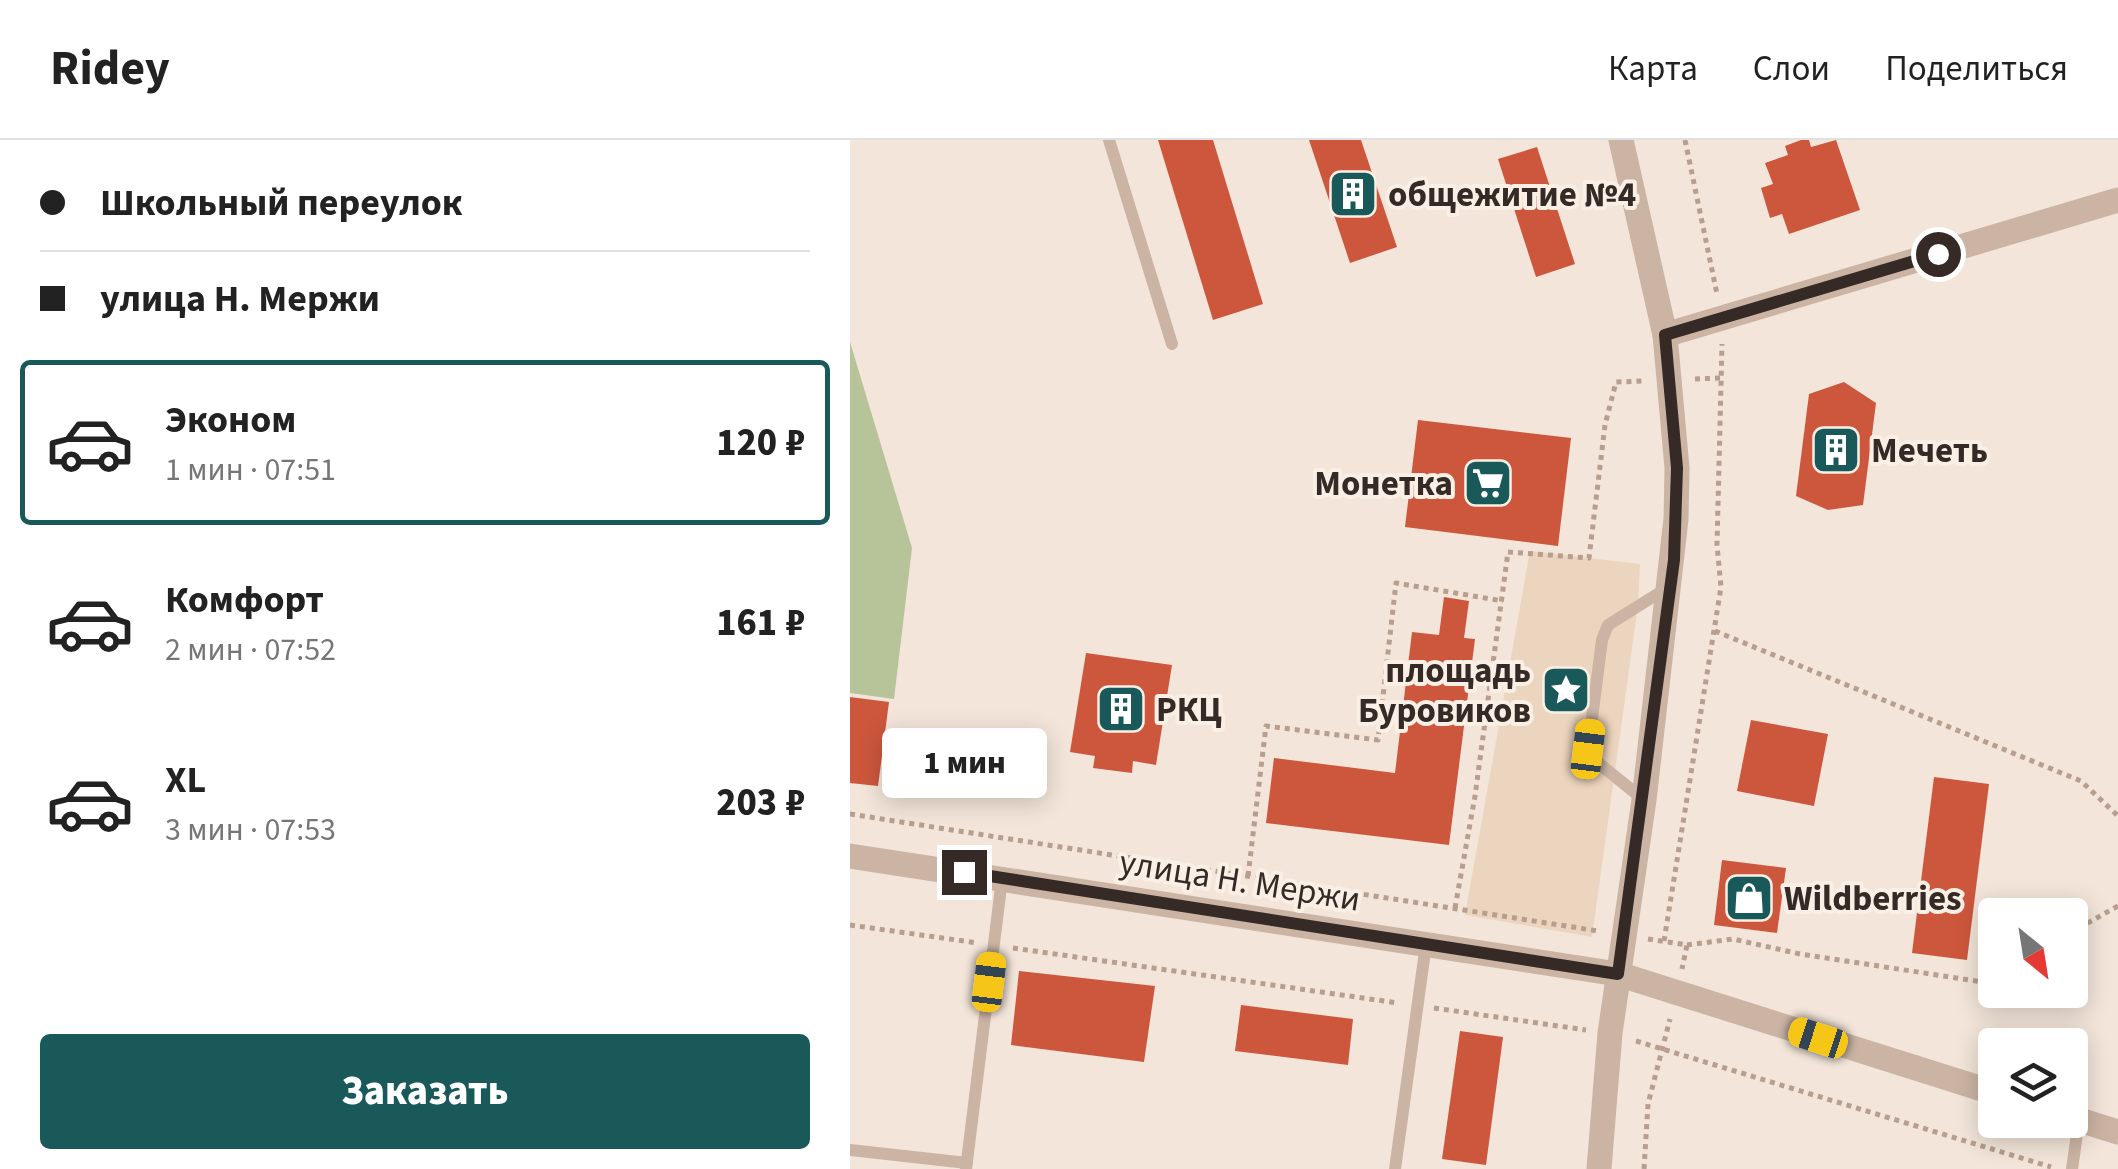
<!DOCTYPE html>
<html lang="ru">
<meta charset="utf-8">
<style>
body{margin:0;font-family:"Source Sans 3",sans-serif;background:#f6f6f6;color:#222;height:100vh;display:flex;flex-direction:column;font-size:38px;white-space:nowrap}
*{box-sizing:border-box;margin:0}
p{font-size:32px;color:#767676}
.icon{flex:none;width:55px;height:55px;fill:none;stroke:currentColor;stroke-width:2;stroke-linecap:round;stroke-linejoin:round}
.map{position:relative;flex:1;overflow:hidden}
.panel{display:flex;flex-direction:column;background:#fff;width:850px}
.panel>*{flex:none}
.banner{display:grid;align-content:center;height:220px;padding:0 40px;background:#fff}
.needle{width:65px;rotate:150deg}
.fabs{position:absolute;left:1128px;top:758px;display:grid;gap:20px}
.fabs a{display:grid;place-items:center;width:110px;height:110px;border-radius:10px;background:#fff;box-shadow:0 5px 25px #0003;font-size:50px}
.end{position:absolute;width:45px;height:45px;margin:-22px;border:12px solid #362a26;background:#fff;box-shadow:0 0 0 5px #fff}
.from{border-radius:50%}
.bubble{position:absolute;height:70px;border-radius:10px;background:#fff;box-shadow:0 5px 25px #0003;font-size:32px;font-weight:800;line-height:70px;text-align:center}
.car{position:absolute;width:30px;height:60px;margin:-30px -15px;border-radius:12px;box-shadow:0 0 8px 2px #0007;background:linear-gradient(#f5c518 24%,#345 0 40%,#f5c518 0 76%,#345 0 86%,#f5c518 0)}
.banner b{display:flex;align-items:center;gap:35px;height:95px;font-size:38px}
.banner b+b{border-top:2px solid #e0e0e0}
.banner i{width:25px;height:25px;background:#222}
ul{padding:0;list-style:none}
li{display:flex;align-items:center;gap:30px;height:165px;margin:0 20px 15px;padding:0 20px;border:5px solid transparent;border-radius:10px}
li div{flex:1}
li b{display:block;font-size:38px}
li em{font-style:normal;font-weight:800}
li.on{border-color:#19595a}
li>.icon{width:90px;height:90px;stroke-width:1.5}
.action{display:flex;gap:20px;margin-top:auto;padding:20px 40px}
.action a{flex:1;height:115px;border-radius:10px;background:#19595a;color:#fff;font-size:40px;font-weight:800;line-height:115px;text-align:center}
header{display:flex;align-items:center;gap:60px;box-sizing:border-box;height:140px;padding:0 50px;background:#fff;border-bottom:2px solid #e0e0e0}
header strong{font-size:48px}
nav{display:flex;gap:55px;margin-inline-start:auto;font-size:35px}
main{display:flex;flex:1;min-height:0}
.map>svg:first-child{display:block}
.green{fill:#b7c398}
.plaza{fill:#ecd5be}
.building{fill:#cd573c}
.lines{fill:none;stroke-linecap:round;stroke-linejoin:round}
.path{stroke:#b79e8e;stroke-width:5;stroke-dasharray:5 5;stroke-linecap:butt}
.service{stroke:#cbb4a4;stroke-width:12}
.minor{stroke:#cbb4a4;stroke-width:25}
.tertiary{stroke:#cbb4a4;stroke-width:25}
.route{stroke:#362a26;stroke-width:12}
.labels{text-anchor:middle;stroke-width:8;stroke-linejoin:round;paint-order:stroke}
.poi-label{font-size:35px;font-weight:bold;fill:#362a26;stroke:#faefe5;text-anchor:start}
.street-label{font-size:35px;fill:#362a26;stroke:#faefe5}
</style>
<header>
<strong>Ridey</strong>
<nav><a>Карта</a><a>Слои</a><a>Поделиться</a></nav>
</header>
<main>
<section class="panel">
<div class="banner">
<b><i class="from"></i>Школьный переулок</b>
<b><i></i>улица Н. Мержи</b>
</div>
<ul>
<li class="on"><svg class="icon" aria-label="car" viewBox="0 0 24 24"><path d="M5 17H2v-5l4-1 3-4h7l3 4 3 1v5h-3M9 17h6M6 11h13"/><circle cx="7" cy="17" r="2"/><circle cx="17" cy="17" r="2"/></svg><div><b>Эконом</b><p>1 мин · 07:51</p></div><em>120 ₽</em></li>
<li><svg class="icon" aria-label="car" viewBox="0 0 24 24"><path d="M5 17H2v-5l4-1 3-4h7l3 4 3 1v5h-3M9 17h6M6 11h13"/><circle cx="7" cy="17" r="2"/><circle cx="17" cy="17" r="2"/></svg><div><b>Комфорт</b><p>2 мин · 07:52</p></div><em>161 ₽</em></li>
<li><svg class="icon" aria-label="car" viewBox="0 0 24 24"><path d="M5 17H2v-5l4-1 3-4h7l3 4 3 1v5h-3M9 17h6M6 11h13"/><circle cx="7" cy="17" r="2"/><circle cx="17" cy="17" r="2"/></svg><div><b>XL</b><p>3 мин · 07:53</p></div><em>203 ₽</em></li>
</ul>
<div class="action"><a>Заказать</a></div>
</section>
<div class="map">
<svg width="1268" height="1029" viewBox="0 0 1268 1029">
<rect width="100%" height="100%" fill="#f3e5d9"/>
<path class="green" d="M 0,202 L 62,408 L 44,559 L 0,553 Z"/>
<path class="plaza" d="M 680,411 L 790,424 L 788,465 L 742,797 L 615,775 Z"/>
<g class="building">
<path d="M 308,0 L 363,0 L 413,164 L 363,180 Z"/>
<path d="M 459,0 L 511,0 L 547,107 L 500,123 Z"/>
<path d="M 951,0 L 959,0 L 961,7 L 986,0 L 1010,70 L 939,94 L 932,74 L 920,78 L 911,48 L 923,44 L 915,23 L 938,15 L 935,6 Z"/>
<path d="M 687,7 L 725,124 L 686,137 L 648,19 Z"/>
<path d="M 994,242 L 1026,263 L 1013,365 L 978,370 L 946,356 L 959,254 Z"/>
<path d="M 568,280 L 721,298 L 708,406 L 555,387 Z"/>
<path d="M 594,457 L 619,461 L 614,498 L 625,499 L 599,705 L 416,683 L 424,618 L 545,633 L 562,492 L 589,495 Z"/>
<path d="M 236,513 L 322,525 L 306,625 L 283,621 L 282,633 L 243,628 L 245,616 L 220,612 Z"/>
<path d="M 0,557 L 39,562 L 28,646 L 0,643 Z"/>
<path d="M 901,580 L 978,594 L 964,666 L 887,651 Z"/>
<path d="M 1084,637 L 1139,644 L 1117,820 L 1062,813 Z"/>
<path d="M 872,720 L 936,728 L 927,793 L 864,785 Z"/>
<path d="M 169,831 L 305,846 L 294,922 L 161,905 Z"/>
<path d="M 391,865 L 503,879 L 498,925 L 385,911 Z"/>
<path d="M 610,891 L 653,897 L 636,1025 L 592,1019 Z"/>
</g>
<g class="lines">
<g class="path">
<path d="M 835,0 L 867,154"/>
<path d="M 845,239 L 871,238"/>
<path d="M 865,491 L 1231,641 L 1268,676"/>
<path d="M 0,674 L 748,791"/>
<path d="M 398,736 L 416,586 L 528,600 L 546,443 L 653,461"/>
<path d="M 605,768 L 625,656 L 658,412 L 739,418 L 755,285 L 766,242 L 794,241"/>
<path d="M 0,785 L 128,803"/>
<path d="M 1220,793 L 1268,766"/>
<path d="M 798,799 L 837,805 L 832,829"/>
<path d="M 814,801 L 871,447 L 867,405 L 872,204"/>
<path d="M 837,805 L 883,799 L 950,814 L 1133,842 L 1145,835"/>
<path d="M 163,808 L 548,863"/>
<path d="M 584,868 L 736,890"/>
<path d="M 786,901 L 1201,1027"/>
<path d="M 794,1029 L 798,964 L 820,879"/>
</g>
<g class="service">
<path d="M 259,0 L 322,204"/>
<path d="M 794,660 L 746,621 L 738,609 L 752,500 L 758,485 L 817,448"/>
<path d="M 0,1010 L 117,1023"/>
<path d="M 116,1029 L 152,739"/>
<path d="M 545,1029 L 576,804"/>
<path d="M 1222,1029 L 1229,980"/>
</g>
<g class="minor">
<path d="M 815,195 L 1268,60"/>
<path d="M 0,716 L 768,834 L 1145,953"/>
<path d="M 1220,977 L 1268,992"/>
</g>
<path class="tertiary" d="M 749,1029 L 760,893 L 794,660 L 826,379 L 827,328 L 815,195 L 771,0"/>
</g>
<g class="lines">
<path class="route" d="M 114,732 L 768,834 L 824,420 L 827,328 L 815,195 L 1088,114"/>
</g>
<defs>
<g id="building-square" transform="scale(2.5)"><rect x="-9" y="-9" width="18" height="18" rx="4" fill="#19595a" stroke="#faefe5"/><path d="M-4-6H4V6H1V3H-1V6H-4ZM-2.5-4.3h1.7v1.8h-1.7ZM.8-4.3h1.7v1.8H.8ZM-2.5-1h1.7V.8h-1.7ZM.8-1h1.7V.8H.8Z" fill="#fff"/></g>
<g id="supermarket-square" transform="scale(2.5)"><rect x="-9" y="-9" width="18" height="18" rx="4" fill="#19595a" stroke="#faefe5"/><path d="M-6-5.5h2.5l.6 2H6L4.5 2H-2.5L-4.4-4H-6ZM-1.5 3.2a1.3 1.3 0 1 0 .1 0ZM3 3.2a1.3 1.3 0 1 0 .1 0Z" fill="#fff"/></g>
<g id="sight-square" transform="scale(2.5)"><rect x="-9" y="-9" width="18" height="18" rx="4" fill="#19595a" stroke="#faefe5"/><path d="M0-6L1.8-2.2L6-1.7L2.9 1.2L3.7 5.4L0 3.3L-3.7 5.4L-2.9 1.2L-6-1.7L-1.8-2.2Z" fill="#fff"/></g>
<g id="shop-square" transform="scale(2.5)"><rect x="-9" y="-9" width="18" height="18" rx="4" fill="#19595a" stroke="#faefe5"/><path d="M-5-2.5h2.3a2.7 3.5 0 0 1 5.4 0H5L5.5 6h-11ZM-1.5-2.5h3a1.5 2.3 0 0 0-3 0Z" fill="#fff"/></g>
</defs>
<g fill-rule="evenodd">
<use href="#building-square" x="503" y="54"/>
<use href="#building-square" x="986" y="310"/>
<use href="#supermarket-square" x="638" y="343"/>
<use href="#sight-square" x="716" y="550"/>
<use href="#building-square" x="271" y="569"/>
<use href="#shop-square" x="899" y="758"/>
</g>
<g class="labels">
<g class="poi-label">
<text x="538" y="66">общежитие №4</text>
<text x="1021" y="322">Мечеть</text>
<text x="603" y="355" text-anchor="end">Монетка</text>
<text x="681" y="542" text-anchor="end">площадь<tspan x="681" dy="40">Буровиков</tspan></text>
<text x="306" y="581">РКЦ</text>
<text x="934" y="770">Wildberries</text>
</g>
<g class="street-label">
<text transform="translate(390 740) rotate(9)" y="12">улица Н. Мержи</text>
</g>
</g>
</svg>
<div class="fabs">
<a><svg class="needle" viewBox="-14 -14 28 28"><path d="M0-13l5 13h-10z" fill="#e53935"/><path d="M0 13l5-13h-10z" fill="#767676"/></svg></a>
<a><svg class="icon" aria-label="layers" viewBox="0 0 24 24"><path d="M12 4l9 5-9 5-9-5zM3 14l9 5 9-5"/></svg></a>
</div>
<i class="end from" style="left:1088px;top:114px"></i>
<i class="end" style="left:114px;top:732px"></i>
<div class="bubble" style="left:32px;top:588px;width:165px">1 мин</div>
<i class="car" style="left:738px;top:609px;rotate:7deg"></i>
<i class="car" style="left:139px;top:842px;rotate:7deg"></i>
<i class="car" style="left:968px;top:898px;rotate:288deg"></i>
</div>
</main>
